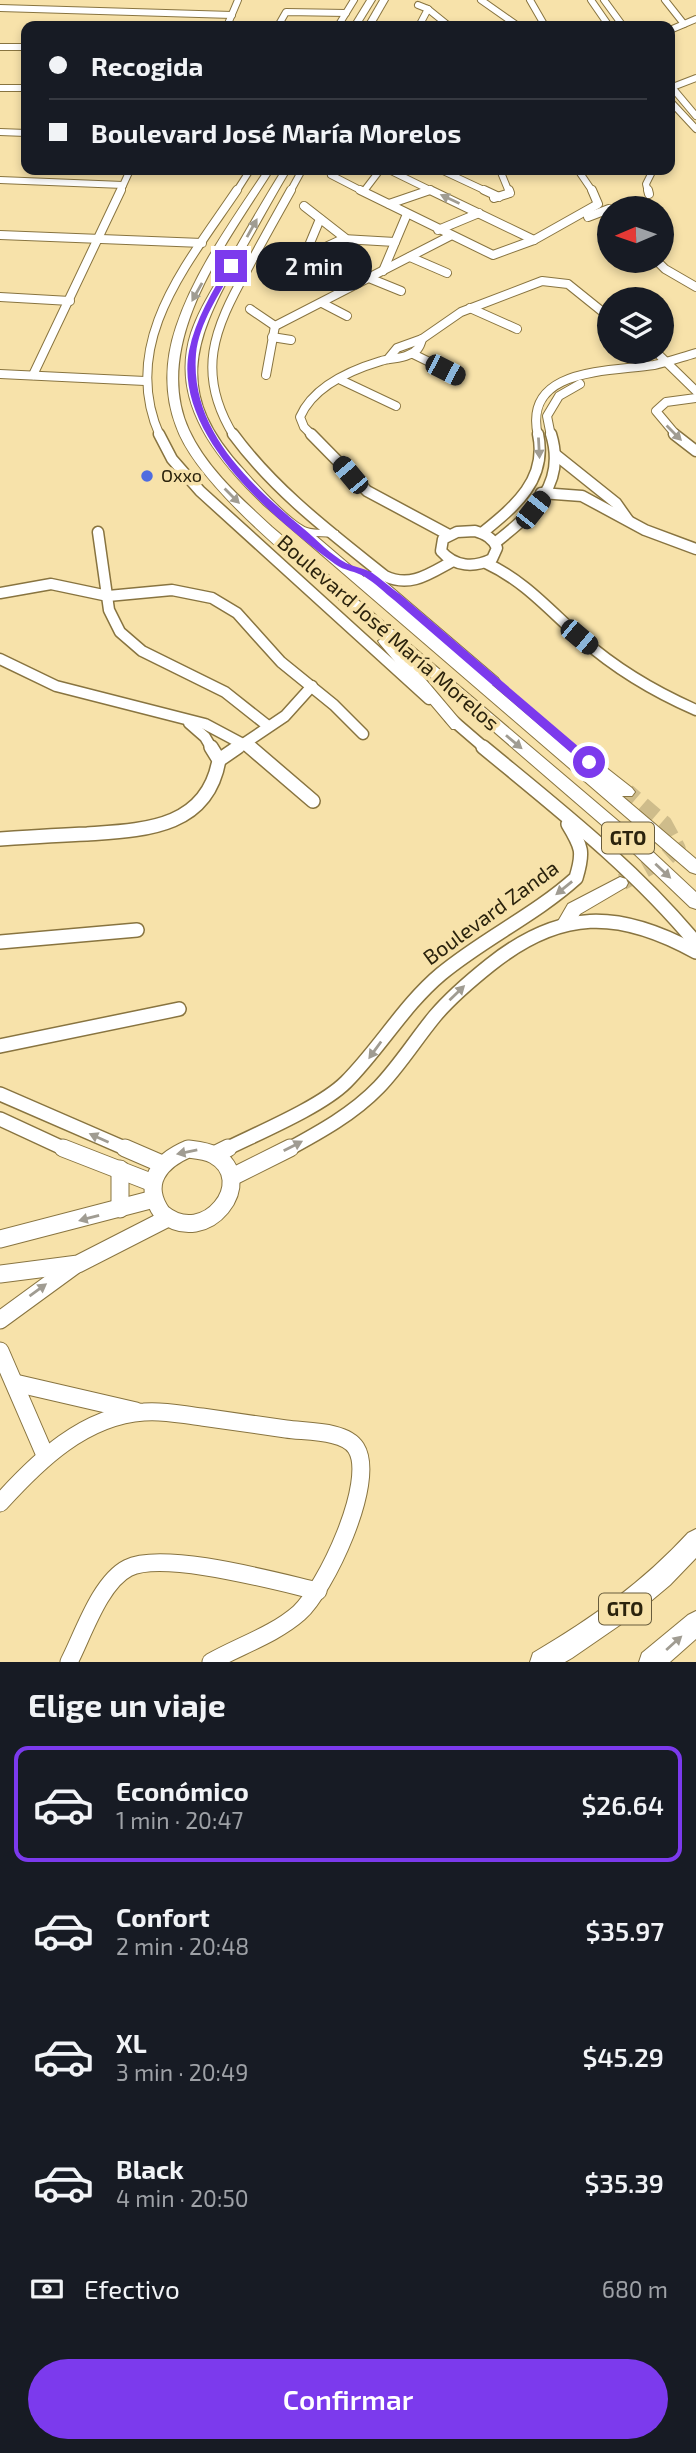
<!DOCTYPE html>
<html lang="es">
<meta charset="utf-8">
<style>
body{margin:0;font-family:"Exo 2",sans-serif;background:#20242c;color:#f1f3f6;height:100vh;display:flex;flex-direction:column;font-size:26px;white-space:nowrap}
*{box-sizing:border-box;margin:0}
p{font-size:23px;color:#9ea1a6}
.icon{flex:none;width:38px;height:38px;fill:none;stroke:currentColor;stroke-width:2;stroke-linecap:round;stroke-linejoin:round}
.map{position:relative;height:1662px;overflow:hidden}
.sheet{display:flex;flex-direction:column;background:#171b24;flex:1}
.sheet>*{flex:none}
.banner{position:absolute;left:21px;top:21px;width:654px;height:154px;border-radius:14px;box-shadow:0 4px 10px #0003;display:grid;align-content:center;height:154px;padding:0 28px;background:#171b24}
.needle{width:46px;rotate:268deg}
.tools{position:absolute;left:597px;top:196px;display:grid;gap:14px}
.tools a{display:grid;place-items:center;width:77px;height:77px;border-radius:50%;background:#171b24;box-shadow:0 4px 10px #0003;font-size:35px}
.end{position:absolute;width:32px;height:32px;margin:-16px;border:9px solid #7c3aed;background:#fff;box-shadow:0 0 0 4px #fff}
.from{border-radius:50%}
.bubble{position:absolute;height:49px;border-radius:24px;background:#171b24;box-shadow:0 4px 10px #0003;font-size:23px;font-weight:600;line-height:49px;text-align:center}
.car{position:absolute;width:21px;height:42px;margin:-21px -10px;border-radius:9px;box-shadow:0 0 5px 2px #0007;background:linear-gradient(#222 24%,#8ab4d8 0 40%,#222 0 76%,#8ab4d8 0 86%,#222 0)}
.banner b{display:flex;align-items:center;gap:24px;height:66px;font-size:26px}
.banner b+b{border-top:2px solid #363941}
.banner i{width:18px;height:18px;background:#f1f3f6}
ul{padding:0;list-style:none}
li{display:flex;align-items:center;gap:21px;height:116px;margin:0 14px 10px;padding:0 14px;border:4px solid transparent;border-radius:14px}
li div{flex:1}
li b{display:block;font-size:26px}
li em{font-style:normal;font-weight:600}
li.current{border-color:#7c3aed}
li>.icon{width:63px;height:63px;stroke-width:1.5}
h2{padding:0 28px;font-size:32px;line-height:84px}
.pay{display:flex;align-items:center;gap:18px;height:77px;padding:0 28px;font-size:26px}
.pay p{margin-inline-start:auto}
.primary-button{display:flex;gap:14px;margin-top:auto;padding:14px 28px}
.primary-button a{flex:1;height:80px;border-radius:42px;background:#7c3aed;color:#fff;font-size:28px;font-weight:600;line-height:80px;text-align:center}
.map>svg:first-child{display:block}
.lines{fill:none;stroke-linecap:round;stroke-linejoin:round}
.major-tunnel{stroke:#cebc8b;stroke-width:17;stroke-dasharray:17 9;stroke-linecap:butt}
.minor-far4-casing{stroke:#887440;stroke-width:8}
.minor-far3-casing{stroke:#887440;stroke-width:10}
.minor-far2-casing{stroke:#887440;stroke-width:13}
.minor-far1-casing{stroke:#887440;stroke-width:16}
.minor-casing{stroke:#887440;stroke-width:19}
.major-casing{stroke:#887440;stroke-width:2}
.minor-far4{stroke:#fff;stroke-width:6}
.minor-far3{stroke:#fff;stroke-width:8}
.minor-far2{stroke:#fff;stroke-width:10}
.minor-far1{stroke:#fff;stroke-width:13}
.minor{stroke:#fff;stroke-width:17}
.major{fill:#fff;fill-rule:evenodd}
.oneway{fill:#a09c92}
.route{fill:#7c3aed}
.poi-dot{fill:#4f6ce0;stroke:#f7e2aa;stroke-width:2.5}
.labels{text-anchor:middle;stroke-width:7;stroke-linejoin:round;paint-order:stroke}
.far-poi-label{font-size:18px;fill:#2b230d;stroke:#f7e2aa;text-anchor:start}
.shield{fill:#f7e2aa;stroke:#685c3c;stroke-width:2}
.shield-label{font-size:19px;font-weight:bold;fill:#2b230d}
.street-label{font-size:21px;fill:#2b230d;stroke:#f7e2aa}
</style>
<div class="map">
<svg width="696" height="1662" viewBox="0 0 696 1662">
<rect width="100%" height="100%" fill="#f7e2aa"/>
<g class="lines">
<path class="major-tunnel" d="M 622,882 L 667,857 L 677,848 L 664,824 L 627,792"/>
<g class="minor-far4-casing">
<g id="minor-far4">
<path d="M 481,0 L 518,26"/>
<path d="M 530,0 L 545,26"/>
<path d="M 591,0 L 609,26"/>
<path d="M 604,0 L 623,26"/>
<path d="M 665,0 L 684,24"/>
<path d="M 418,5 L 428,9 L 449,26"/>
<path d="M 0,8 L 232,15"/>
<path d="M 227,26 L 238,0"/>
<path d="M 278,26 L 286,12 L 346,13"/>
<path d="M 338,26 L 354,0"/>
<path d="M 419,26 L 428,9"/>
<path d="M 670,30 L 696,19"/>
<path d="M 0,47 L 26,47"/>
<path d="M 670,85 L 696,116"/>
<path d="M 0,88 L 26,88"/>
<path d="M 670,88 L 696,78"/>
<path d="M 670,101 L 696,129"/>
<path d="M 0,132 L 26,133"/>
<path d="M 389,170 L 434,192"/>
<path d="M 441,170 L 488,192"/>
<path d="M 500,170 L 509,192"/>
<path d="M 578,170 L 593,192"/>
<path d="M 331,175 L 364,192"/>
<path d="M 0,180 L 123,185"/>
<path d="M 364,191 L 380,170"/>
<path d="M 120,192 L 130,170"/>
<path d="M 236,192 L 250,170"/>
<path d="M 290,192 L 302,170"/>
<path d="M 425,192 L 430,190"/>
<path d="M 648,192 L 646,184 L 653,170"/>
</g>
</g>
<g class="minor-far3-casing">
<g id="minor-far3">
<path d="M 360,190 L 493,255 L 534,240 L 598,204 L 592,190"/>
<path d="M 430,190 L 534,240"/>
<path d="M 484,190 L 499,197"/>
<path d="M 648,190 L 649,194"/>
<path d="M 494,198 L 510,193 L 509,190"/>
<path d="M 389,204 L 430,190"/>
<path d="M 304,206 L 345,238"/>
<path d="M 588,217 L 609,209"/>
<path d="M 438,230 L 479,213"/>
<path d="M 0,235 L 202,243"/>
<path d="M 305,255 L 320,219"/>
<path d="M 410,257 L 447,273"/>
<path d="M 657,261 L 665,269 L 696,287"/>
<path d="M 383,271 L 407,214"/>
<path d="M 263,276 L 343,239 L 395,242"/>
<path d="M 369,278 L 401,291"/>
<path d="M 0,297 L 70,301"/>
<path d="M 322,303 L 347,316"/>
<path d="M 470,308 L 517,329"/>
<path d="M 250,309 L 275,326"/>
<path d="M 275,326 L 450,236"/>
<path d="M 272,337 L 291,340"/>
<path d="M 656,352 L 696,391"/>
<path d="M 413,354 L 460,377"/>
<path d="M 388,359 L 397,348 L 422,339 L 461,312 L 542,281 L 568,284 L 609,317"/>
<path d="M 0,374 L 145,381"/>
<path d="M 33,375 L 121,190"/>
<path d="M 266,375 L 275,326"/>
<path d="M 341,380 L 396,406"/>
<path d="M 160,436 C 118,343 188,263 237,190"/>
<path d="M 234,436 C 195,373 214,329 247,270 C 261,243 276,217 291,190"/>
<path d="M 313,436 L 304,427 L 300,417 C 313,387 351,370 381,361 C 390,358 400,359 408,355 C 417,352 420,347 422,339"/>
<path d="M 538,436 C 522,367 610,372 654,365 C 668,362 682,357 696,353"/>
<path d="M 551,436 L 547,416 L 559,396 L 580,384"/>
<path d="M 677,436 L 656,411 L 666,402 L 696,398"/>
</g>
</g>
<g class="minor-far2-casing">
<g id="minor-far2">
<path d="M 159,434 L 172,459 L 200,491 L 429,699"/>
<path d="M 233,434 C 275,491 330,532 385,576 C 410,588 429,574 451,562"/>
<path d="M 311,434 L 367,491 L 449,535"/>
<path d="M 674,434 L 696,451"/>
<path d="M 556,455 L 616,503 L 628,520"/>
<path d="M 541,493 L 582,496 L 645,530 L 696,549"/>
<path d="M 475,531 C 485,534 493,538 497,548 L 492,559 C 474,568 455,567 441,551 L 443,539 L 457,532 Z"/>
<path d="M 98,532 L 109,610 L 120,632 L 142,651 L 225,692 L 268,726"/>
<path d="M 482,533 C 514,507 548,480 538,434"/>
<path d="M 495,543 C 532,513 567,486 551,434"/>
<path d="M 486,563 C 525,581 550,611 582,639 C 616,669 655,692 696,710"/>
<path d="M 0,593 L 51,584 L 108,596 L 172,590 L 212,598 L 237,613 L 281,662 L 334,705 L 363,734"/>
<path d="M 0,659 L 56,686 L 205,724 L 252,749"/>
<path d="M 450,718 L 486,749"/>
<path d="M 189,723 L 205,737 L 212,749"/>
<path d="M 236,749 L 285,716 L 312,686"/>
</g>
</g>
<g class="minor-far1-casing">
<g id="minor-far1">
<path d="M 250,747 L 313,801"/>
<path d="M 483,747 C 558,809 634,868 696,943"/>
<path d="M 219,760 L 238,747"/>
<path d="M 0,839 C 29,837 58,835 87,834 C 143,830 207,829 219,760 L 211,747"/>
<path d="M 0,942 L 137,930"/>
<path d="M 0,1046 L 179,1009"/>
<path d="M 0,1094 L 129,1150"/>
<path d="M 0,1119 L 67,1150"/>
<path d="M 186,1150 L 192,1150"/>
<path d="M 224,1150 C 258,1133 321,1107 346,1082 C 380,1048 404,1005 441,974 C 483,939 535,915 576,878 C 584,852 582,847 568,824"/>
<path d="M 287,1150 C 320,1132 353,1114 379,1087 C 400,1065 416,1039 435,1016 C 451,997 470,981 490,965 C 560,909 618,909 696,952"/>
</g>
</g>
<g class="minor-casing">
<g id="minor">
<path d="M 63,1148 L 153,1183"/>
<path d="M 125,1148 L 162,1164"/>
<path d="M 188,1149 C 196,1150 207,1151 214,1155 C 259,1180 206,1250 162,1213 C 141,1183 160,1161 188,1149 Z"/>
<path d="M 216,1154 L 228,1148"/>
<path d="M 120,1169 L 120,1209"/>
<path d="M 232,1177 L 290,1148"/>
<path d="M 0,1239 L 154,1199"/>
<path d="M 0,1274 L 78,1264 L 168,1218"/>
<path d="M 0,1320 L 74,1266"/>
<path d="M 0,1351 L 45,1455"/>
<path d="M 15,1383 L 136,1411"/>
<path d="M 0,1503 C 38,1461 84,1416 144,1412 C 164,1410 183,1415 202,1417 C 230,1421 258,1425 286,1429 C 305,1432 345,1430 356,1448 C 377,1481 325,1590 299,1613 C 274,1635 239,1646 211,1662"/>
<path d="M 69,1662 C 83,1635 100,1582 128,1568 C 163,1550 278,1582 318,1591"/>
</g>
</g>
<g class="major-casing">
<g id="major">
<path d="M 367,0 L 375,0 L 359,26 L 351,26 Z"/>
<path d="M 380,0 L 388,0 L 373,26 L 365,26 Z"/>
<path d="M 265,170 L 273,170 C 229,240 149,343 189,430 C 207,469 242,499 272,527 L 637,837 L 696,892 L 696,909 L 690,907 L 625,845 L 404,654 L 464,725 L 462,729 L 452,729 L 380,644 L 378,641 L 384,637 C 328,589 199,493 176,426 C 164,394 165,360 176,327 C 195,270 232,220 265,170 Z"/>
<path d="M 282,170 L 290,170 C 272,200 255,232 237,263 C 192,343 174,395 244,470 C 255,483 292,523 307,528 C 316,531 328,529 338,531 L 338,537 L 316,536 L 364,577 L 364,572 L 374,572 L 498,678 L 500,681 L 498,684 L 492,685 L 592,770 L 594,766 L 604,766 L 632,788 L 635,792 L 632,796 L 622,796 L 696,859 L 696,874 L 690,872 L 264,505 C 217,460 169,402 191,333 C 199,309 213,288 225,267 C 244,234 262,202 282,170 Z"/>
<path d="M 620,877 L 626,879 L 628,883 L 626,887 L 580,914 L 571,928 L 559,928 L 557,923 L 568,904 Z"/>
<path d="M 696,1529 L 696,1558 L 670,1585 L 633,1616 L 572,1658 L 565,1662 L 530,1662 L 533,1653 C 591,1619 643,1582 688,1533 Z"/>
<path d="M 696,1611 L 696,1639 L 670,1662 L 639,1662 L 642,1653 L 688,1615 Z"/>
</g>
</g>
<use href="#minor-far4" class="minor-far4"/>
<use href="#minor-far3" class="minor-far3"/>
<use href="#minor-far2" class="minor-far2"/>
<use href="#minor-far1" class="minor-far1"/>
<use href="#minor" class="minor"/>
<use href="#major" class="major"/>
</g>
<defs><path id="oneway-solid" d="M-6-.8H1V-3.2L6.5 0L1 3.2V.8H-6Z" transform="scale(1.75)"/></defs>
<g class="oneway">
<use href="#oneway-solid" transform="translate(450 199) rotate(-155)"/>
<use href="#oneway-solid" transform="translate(252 228) rotate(-61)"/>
<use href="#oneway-solid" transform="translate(197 292) rotate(119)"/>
<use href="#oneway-solid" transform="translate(674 433) rotate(45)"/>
<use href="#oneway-solid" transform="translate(539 448) rotate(87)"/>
<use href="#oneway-solid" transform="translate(232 496) rotate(45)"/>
<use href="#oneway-solid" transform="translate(514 742) rotate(40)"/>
<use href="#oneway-solid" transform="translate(663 871) rotate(43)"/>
<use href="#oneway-solid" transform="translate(564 888) rotate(141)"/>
<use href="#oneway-solid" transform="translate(457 993) rotate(-44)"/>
<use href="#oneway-solid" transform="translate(375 1050) rotate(126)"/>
<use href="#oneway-solid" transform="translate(99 1138) rotate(-156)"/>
<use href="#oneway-solid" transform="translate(293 1146) rotate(-27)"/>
<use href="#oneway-solid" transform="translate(187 1152) rotate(169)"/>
<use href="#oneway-solid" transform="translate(89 1218) rotate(165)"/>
<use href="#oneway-solid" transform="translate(38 1290) rotate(-36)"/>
<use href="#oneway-solid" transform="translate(674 1643) rotate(-42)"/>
</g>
<path class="route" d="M 228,264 L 235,266 C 220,293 199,323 196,354 C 190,431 250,484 304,529 C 317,540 331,555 346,563 C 354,567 363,568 371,572 C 381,579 391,588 401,595 L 593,759 L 593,765 L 585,765 L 394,600 C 384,592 375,583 365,577 C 356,571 344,571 335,564 C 275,520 173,435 189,351 C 195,320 213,291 228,264 Z"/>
<circle class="poi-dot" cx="147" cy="476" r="7"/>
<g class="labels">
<g class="far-poi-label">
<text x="161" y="482">Oxxo</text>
</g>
<g class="shield">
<rect x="602" y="822.5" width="52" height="31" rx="5"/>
<rect x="599" y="1593.5" width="52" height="31" rx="5"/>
</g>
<g class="shield-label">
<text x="628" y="845">GTO</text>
<text x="625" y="1616">GTO</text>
</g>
<g class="street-label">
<text transform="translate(388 633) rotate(41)" y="7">Boulevard José María Morelos</text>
<text transform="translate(491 913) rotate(-36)" y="7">Boulevard Zanda</text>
</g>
</g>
</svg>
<div class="tools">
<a><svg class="needle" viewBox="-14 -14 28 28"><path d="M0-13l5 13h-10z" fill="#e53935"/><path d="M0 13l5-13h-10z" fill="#9ea1a6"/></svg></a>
<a><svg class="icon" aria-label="layers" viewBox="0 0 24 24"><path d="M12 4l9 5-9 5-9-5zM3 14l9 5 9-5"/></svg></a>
</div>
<i class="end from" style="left:589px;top:762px"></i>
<i class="end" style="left:231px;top:266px"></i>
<div class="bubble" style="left:256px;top:242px;width:116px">2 min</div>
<i class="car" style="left:445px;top:370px;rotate:117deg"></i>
<i class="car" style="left:350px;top:475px;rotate:320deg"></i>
<i class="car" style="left:533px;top:510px;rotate:38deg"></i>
<i class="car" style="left:579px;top:637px;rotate:130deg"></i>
<div class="banner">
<b><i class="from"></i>Recogida</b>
<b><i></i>Boulevard José María Morelos</b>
</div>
</div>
<section class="sheet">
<h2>Elige un viaje</h2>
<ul>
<li class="current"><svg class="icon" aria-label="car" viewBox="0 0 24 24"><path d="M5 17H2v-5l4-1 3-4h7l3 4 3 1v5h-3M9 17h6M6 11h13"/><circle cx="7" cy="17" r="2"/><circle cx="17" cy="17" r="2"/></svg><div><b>Económico</b><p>1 min · 20:47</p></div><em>$26.64</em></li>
<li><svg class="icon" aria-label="car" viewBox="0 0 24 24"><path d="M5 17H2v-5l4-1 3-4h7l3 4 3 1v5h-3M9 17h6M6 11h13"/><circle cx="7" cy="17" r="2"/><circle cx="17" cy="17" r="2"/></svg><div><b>Confort</b><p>2 min · 20:48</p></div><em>$35.97</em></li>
<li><svg class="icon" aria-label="car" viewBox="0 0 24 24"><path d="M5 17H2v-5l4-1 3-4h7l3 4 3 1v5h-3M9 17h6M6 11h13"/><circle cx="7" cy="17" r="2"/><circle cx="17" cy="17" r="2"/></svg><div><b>XL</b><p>3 min · 20:49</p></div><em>$45.29</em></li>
<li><svg class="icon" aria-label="car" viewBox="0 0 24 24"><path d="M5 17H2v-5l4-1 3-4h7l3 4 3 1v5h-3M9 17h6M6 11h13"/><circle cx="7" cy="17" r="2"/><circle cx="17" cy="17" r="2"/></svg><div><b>Black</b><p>4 min · 20:50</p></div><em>$35.39</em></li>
</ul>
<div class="pay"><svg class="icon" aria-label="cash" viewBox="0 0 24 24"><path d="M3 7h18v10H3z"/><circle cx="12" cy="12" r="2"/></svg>Efectivo<p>680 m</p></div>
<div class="primary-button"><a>Confirmar</a></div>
</section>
